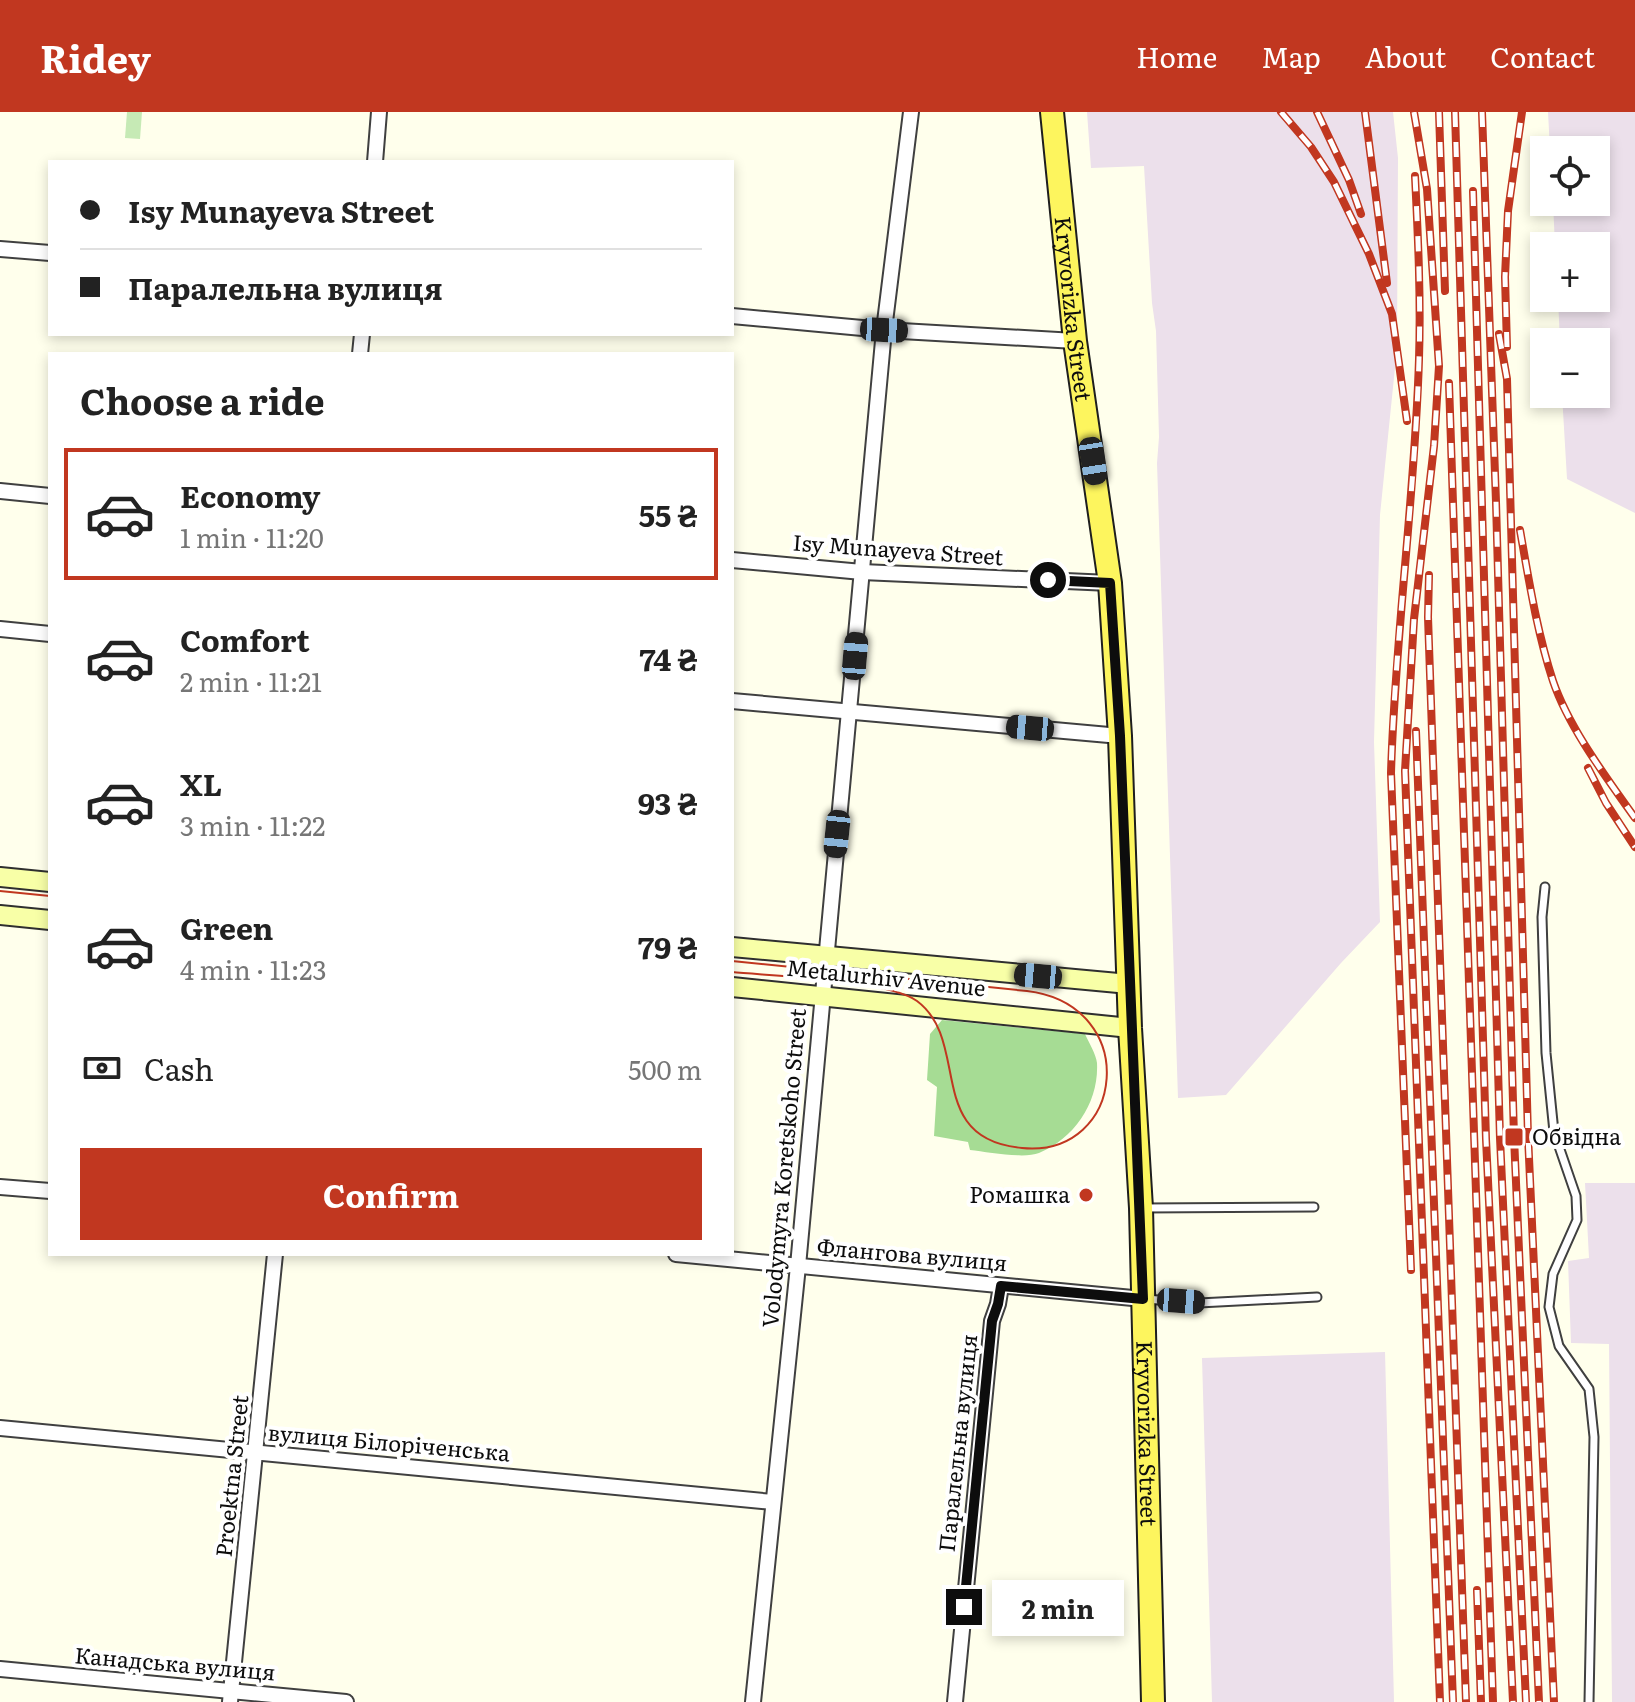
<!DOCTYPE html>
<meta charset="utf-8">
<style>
body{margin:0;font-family:Literata,serif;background:#f6f6f6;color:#222;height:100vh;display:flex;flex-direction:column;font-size:30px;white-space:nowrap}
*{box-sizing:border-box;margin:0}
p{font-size:26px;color:#767676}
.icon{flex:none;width:44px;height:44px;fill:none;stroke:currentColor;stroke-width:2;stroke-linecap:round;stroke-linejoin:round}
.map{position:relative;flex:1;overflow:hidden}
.details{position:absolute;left:48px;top:240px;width:686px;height:904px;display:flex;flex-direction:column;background:#fff;border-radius:0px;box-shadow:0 4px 12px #0003}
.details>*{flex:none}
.top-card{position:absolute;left:48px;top:48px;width:686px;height:176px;border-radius:0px;box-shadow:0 4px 12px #0003;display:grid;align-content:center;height:176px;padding:0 32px;background:#fff}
.fabs{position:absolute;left:1530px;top:24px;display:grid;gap:16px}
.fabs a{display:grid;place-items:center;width:80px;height:80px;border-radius:0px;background:#fff;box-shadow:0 4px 12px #0003;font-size:40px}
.end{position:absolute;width:36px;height:36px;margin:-18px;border:10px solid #0d0d0d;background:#fff;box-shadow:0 0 0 4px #fff}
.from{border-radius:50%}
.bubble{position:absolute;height:56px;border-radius:0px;background:#fff;box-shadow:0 4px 12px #0003;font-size:26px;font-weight:700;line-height:56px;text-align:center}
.car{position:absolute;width:24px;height:48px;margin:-24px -12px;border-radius:10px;box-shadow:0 0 6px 2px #0007;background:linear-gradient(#222 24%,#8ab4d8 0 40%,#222 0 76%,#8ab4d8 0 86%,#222 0)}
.top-card b{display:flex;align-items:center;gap:28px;height:76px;font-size:30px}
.top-card b+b{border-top:2px solid #e0e0e0}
.top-card i{width:20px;height:20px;background:#222}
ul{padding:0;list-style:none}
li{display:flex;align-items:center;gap:24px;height:132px;margin:0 16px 12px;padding:0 16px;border:4px solid transparent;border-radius:0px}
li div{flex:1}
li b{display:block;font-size:30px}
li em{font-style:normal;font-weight:700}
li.selected{border-color:#c13720}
li>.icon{width:72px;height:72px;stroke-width:1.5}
h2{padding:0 32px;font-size:36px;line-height:96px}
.pay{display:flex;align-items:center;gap:20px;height:88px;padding:0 32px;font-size:30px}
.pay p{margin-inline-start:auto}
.cta{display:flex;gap:16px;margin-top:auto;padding:16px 32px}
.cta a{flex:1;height:92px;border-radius:0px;background:#c13720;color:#fff;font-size:32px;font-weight:700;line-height:92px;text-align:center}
header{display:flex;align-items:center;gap:48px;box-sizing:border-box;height:112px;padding:0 40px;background:#c13720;color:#fff}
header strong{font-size:38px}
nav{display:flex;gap:44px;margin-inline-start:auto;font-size:28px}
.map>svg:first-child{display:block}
.industrial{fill:#ece0eb}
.green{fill:#c6eab5}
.forest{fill:#a6dc94}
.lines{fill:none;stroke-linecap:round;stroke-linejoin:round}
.service-casing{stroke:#404040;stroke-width:11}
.minor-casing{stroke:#404040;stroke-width:18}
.secondary-casing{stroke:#2f2f2f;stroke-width:22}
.primary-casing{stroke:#1e1e1e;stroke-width:26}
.service{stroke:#fff;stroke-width:7}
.minor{stroke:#fff;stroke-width:14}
.secondary{stroke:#f8ffa7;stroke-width:18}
.primary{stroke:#fdf55e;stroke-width:22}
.tram{stroke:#c13720;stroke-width:2}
.rail-casing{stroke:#c13720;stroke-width:8}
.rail{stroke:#fff;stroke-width:5;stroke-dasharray:15;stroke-linecap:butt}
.route{stroke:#0d0d0d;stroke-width:10}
.poi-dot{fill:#c13720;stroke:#fff;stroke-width:3}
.labels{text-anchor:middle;stroke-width:8;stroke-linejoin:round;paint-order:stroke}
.street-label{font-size:22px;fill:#0d0d0d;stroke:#fff}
.poi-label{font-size:22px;fill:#0d0d0d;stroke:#fff;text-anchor:start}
</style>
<header>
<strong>Ridey</strong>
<nav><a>Home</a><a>Map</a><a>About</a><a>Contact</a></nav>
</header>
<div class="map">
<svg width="1635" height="1590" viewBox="0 0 1635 1590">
<rect width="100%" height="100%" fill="#ffffec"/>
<g class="industrial">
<path d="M 1087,0 L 1393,0 L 1398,46 L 1397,236 L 1380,403 L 1374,630 L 1380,810 L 1341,851 L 1226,983 L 1178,986 L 1157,351 L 1159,325 L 1156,219 L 1152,191 L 1144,54 L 1091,56 Z"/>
<path d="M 1548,0 L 1635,0 L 1635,401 L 1567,367 L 1562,282 L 1596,282 L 1596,230 L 1560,230 L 1558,186 L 1596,186 L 1596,134 L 1555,134 L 1553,90 L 1596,90 L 1596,38 L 1550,38 Z"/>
<path d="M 1585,1071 L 1635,1071 L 1635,1590 L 1612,1590 L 1609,1232 L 1571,1231 L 1568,1149 L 1589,1146 Z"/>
<path d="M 1385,1240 L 1394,1590 L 1212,1590 L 1202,1246 Z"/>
</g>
<path class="green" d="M 127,0 L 142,0 L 140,27 L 125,26 Z"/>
<path class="forest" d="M 942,908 L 1085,922 C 1089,931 1096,942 1097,951 C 1099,990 1075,1026 1039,1041 C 1024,1047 988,1040 970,1038 L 968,1030 L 934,1024 L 937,975 L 927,968 L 930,922 Z"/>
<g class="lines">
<g class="service-casing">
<g id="service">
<path d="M 1545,775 L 1542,805 L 1546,941 L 1554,1020 L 1576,1084 L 1577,1108 L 1553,1162 L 1549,1195 L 1559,1234 L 1589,1277 L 1594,1325 L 1589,1590"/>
<path d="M 1143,1096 L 1314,1095"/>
<path d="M 1145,1187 L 1199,1191 L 1317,1185"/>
</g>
</g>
<g class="minor-casing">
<g id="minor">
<path d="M 375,50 L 379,0"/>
<path d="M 0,137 L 50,141"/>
<path d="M 732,204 L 884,218 L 1075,229"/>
<path d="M 360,242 L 362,222"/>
<path d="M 0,379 L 50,384"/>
<path d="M 732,448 L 862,460 L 1110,471"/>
<path d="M 0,517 L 50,522"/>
<path d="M 732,589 L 1120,624"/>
<path d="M 0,1075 L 50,1079"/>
<path d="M 676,1142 L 1143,1187"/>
<path d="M 0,1316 L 773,1390"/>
<path d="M 0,1557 L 346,1590"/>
<path d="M 230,1590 L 275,1142"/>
<path d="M 753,1590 L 798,1154 L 884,218 L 911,0"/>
<path d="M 955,1590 L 992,1209 L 998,1192 L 1001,1174"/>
</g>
</g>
<g class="secondary-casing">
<g id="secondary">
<path d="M 0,765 L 50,770"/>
<path d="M 0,803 L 50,808"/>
<path d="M 732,835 L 1129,872"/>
<path d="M 732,875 L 1130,916"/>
</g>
</g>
<g class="primary-casing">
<g id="primary">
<path id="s1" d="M 1052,0 L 1075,229 L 1110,471 L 1120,624 L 1130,916 L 1141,1096 L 1153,1590"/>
</g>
</g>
<use href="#service" class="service"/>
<use href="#minor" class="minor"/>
<use href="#secondary" class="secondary"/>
<use href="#primary" class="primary"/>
<g class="tram">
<path d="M 0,779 L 50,784"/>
<path d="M 732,849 L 1027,879 C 1142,893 1126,1046 1022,1036 C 923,1027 972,930 917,889 C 889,868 773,864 732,860"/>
</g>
<g class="rail-casing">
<g id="rail">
<path d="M 1281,0 L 1311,35 L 1334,70 L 1369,142 L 1392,202 L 1407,309"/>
<path d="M 1317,0 L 1349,68 L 1361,102"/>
<path d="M 1365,0 L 1387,171"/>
<path d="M 1414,0 L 1427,77 L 1439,254 L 1434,334 L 1414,507 L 1405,659 L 1440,1590"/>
<path d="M 1439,0 L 1445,179"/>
<path d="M 1455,0 L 1486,1027 L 1513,1590"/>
<path d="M 1482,0 L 1496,390 L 1514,1025 L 1539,1590"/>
<path d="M 1473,79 L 1500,1026 L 1526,1590"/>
<path d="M 1499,222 L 1507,267 L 1528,1024 L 1554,1590"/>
<path d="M 1507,235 L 1505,165 L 1508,99 L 1522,0"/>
<path d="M 1449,271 L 1493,1590"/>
<path d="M 1520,418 C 1529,469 1537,520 1553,569 C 1569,616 1606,665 1635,706"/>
<path d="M 1429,463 L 1428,505 L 1466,1590"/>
<path d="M 1416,619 L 1453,1590"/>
<path d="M 1588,656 L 1606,691 L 1635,735"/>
<path d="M 1411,1158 L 1391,661 C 1395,523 1415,385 1419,247 C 1421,187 1418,124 1415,64"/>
<path d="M 1477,1478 L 1481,1590"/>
</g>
</g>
<use href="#rail" class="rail"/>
</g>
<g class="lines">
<path class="route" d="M 964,1495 L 992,1209 L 998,1192 L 1001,1174 L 1143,1187 L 1120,624 L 1110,471 L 1048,468"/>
</g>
<g class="poi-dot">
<rect x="1504" y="1015" width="20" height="20" rx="4"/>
<circle cx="1086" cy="1083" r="8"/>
</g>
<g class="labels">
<g class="street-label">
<text dy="8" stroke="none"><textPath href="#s1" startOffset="198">Kryvorizka Street</textPath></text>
<text transform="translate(898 438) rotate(4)" y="8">Isy Munayeva Street</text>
<text transform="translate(886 866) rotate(6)" y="8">Metalurhiv Avenue</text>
<text transform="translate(784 1056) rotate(-85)" y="8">Volodymyra Koretskoho Street</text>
<text transform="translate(912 1143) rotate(5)" y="8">Флангова вулиця</text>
<text dy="8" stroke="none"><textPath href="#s1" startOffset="1326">Kryvorizka Street</textPath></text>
<text transform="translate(389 1331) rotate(5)" y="8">вулиця Білоріченська</text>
<text transform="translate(958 1331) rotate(-84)" y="8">Паралельна вулиця</text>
<text transform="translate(232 1364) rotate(-84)" y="8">Proektna Street</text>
<text transform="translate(175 1552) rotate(5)" y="8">Канадська вулиця</text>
</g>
<g class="poi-label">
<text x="1532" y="1033">Обвідна</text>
<text x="1070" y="1091" text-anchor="end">Ромашка</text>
</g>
</g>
</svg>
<div class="fabs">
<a><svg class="icon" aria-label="locate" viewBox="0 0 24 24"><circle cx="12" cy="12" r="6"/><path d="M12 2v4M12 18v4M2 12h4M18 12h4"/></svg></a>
<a>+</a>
<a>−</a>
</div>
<i class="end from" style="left:1048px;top:468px"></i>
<i class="end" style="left:964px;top:1495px"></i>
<div class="bubble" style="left:992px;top:1468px;width:132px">2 min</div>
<i class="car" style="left:884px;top:218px;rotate:93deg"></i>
<i class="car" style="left:1093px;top:349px;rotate:171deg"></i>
<i class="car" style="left:855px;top:544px;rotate:5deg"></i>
<i class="car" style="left:1030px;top:616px;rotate:275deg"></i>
<i class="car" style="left:837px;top:722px;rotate:186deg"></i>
<i class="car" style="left:1038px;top:864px;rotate:275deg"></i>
<i class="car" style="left:1181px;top:1189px;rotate:94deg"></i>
<div class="top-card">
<b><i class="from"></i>Isy Munayeva Street</b>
<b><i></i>Паралельна вулиця</b>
</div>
<section class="details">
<h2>Choose a ride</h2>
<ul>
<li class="selected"><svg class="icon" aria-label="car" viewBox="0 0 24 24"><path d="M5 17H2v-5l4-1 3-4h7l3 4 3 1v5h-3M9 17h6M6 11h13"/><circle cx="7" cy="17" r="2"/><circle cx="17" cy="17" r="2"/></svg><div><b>Economy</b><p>1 min · 11:20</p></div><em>55 ₴</em></li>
<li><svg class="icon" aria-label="car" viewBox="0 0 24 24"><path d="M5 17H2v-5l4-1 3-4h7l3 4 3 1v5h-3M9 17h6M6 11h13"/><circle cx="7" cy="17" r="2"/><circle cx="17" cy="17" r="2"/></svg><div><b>Comfort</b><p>2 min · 11:21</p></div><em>74 ₴</em></li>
<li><svg class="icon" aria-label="car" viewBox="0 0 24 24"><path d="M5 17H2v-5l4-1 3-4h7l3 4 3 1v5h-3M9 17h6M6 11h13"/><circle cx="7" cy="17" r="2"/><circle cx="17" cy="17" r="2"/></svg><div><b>XL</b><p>3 min · 11:22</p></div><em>93 ₴</em></li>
<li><svg class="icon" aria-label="car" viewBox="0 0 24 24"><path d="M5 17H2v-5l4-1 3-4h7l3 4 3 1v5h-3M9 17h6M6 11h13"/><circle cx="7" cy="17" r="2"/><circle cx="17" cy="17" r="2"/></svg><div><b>Green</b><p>4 min · 11:23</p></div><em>79 ₴</em></li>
</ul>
<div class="pay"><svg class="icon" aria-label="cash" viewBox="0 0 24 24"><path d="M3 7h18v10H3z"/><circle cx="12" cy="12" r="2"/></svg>Cash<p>500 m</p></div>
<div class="cta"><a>Confirm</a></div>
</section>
</div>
